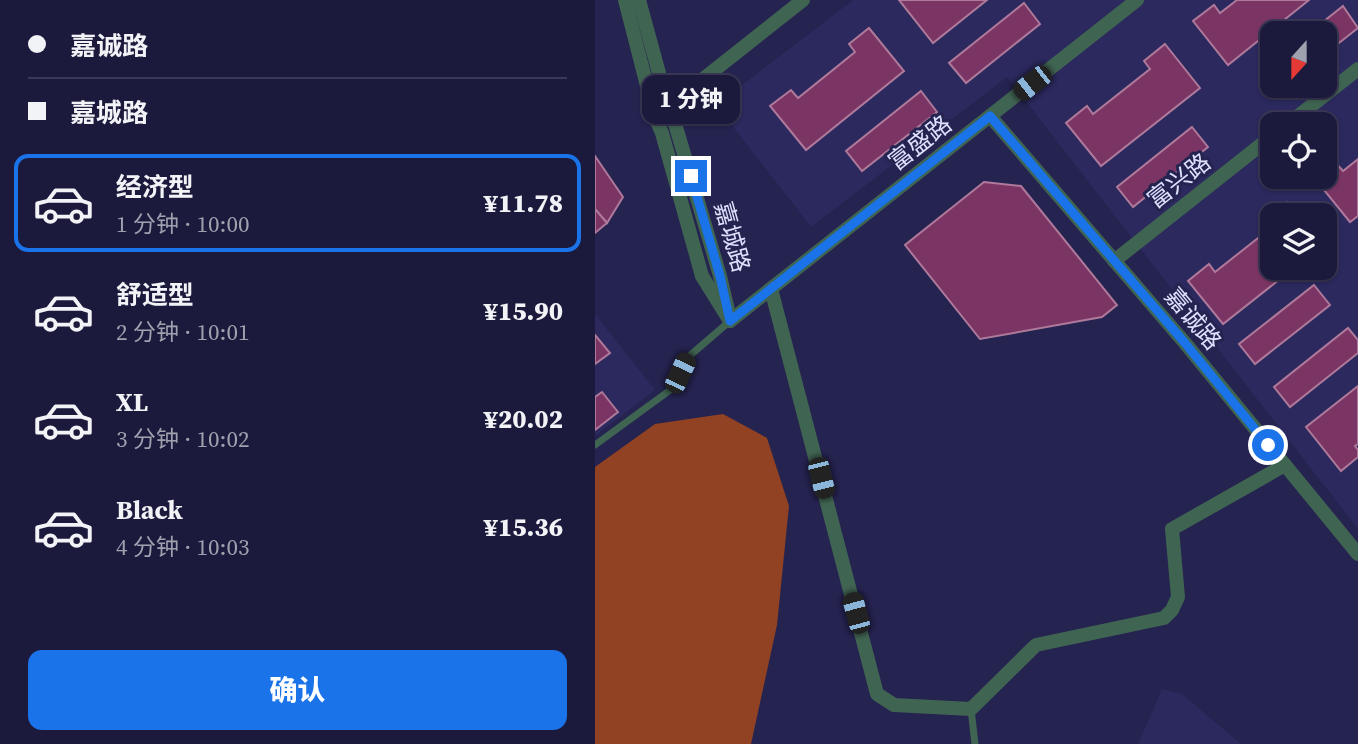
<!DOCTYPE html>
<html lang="zh">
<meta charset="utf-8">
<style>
body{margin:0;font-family:"Source Serif 4","Noto Sans SC",serif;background:#252343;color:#f1f3f6;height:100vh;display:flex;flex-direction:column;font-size:26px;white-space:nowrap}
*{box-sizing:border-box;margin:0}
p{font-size:23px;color:#a0a1af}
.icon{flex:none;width:38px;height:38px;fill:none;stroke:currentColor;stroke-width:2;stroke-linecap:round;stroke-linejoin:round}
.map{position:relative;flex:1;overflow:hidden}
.sheet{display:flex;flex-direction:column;background:#1c1a3c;width:595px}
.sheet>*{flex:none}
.hud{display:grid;align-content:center;height:154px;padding:0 28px;background:#1c1a3c}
.needle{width:46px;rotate:201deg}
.fabs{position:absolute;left:665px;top:21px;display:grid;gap:14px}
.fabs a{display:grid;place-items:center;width:77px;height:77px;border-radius:14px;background:#1c1a3c;box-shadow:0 2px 5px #0004,0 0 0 2px #3a3856;font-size:35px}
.end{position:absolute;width:32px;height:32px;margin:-16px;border:9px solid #1a73e8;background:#fff;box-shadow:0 0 0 4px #fff}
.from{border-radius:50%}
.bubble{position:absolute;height:49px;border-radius:14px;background:#1c1a3c;box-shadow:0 2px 5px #0004,0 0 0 2px #3a3856;font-size:23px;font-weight:800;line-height:49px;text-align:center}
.car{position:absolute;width:21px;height:42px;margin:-21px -10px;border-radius:9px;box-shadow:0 0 5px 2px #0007;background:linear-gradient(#222 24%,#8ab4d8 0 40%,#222 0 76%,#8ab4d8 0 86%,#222 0)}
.hud b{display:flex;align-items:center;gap:24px;height:66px;font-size:26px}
.hud b+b{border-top:2px solid #3a3856}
.hud i{width:18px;height:18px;background:#f1f3f6}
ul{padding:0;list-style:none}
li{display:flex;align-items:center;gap:21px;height:98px;margin:0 14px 10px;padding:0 14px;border:4px solid transparent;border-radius:14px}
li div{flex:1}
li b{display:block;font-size:26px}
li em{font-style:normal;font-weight:800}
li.selected{border-color:#1a73e8}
li>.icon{width:63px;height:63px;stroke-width:1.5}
.button{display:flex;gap:14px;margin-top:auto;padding:14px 28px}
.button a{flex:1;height:80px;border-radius:14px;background:#1a73e8;color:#fff;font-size:28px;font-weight:800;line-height:80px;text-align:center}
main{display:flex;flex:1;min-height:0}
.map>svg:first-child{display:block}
.built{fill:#2b295d;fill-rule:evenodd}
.forest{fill:#914222}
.building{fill:#7b3565;stroke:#ae799a;stroke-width:2}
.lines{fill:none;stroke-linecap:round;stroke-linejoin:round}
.service{stroke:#406452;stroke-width:7}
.minor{stroke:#406452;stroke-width:14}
.route{stroke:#1a73e8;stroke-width:9}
.labels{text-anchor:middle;stroke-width:6;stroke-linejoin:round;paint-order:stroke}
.street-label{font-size:24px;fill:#dee1fe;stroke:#252350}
</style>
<main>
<section class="sheet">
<div class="hud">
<b><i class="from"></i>嘉诚路</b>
<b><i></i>嘉城路</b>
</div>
<ul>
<li class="selected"><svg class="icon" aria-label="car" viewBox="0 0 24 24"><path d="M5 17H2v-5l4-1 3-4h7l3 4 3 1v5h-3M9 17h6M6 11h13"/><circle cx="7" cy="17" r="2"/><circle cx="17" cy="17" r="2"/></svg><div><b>经济型</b><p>1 分钟 · 10:00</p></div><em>¥11.78</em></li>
<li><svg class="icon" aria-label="car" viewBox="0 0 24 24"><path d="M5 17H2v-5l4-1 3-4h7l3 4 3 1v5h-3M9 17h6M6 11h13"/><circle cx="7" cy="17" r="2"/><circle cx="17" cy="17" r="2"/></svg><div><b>舒适型</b><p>2 分钟 · 10:01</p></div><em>¥15.90</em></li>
<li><svg class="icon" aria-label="car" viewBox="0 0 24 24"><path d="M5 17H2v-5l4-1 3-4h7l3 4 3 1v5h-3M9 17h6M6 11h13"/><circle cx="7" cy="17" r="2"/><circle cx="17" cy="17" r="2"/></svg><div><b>XL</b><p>3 分钟 · 10:02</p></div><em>¥20.02</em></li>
<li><svg class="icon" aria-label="car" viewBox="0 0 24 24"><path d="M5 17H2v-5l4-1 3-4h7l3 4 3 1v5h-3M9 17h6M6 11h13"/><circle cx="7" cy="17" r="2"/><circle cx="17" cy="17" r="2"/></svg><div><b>Black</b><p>4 分钟 · 10:03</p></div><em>¥15.36</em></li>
</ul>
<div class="button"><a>确认</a></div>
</section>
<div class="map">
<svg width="763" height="744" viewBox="0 0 763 744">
<rect width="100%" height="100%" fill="#252350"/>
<g class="built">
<path d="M 258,0 L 763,0 L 763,529 L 412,77 L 216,227 L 121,105 ZM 677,33 L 730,33 L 730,86 L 677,86 ZM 677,124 L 730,124 L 730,177 L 677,177 ZM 677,215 L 730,215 L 730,268 L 677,268 Z"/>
<path d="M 0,314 L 60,390 L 0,436 Z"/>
<path d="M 567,689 L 587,694 L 646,744 L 543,744 Z"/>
</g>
<path class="forest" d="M 128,414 L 172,438 L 194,506 L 182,625 L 156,744 L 0,744 L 0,467 L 60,424 Z"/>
<g class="building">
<path d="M 304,0 L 392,0 L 338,43 Z"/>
<path d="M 642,0 L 714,0 L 633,65 L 598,21 L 619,5 L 625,13 Z"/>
<path d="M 429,3 L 445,24 L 371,83 L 354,63 Z"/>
<path d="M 748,6 L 763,28 L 730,54 L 730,33 L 714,33 Z"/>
<path d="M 274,28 L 309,71 L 211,150 L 175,106 L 196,90 L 203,98 L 260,52 L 254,44 Z"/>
<path d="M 570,44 L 605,88 L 506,166 L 471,123 L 492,106 L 498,114 L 555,69 L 549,61 Z"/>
<path d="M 326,91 L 342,112 L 267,171 L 251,151 Z"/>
<path d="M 597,127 L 613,147 L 538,207 L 522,187 Z"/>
<path d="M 0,156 L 28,197 L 12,223 L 0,209 Z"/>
<path d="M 763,159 L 763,216 L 755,222 L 720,179 L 730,177 L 730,171 L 741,163 L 748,171 Z"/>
<path d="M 389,182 L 426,186 L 522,305 L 507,317 L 385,339 L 310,245 Z"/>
<path d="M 692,202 L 702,215 L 677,215 L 677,226 L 671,218 Z"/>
<path d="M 0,209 L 12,223 L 0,233 Z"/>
<path d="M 677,227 L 677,268 L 699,268 L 628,324 L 593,281 L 614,264 L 620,272 Z"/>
<path d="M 719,285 L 735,305 L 660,364 L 644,344 Z"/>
<path d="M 753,328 L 763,340 L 763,353 L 695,407 L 679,387 Z"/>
<path d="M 0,335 L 15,353 L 0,364 Z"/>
<path d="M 763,386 L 763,444 L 760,446 L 763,450 L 763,457 L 746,471 L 711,427 Z"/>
<path d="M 7,392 L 23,412 L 0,430 L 0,397 Z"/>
</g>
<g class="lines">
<g class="service">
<path d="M 0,445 L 78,388 L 92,358 L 135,321"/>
<path d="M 376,709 L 380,744"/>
</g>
<g class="minor">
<path d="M 30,0 L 60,117 L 67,133 L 107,276 L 135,321"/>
<path d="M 44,0 L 73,106 L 81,127 L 125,276 L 133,310"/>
<path d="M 69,110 L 208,0"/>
<path d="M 395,116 L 590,343 L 763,554"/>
<path d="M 693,124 L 763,69"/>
<path d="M 519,261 L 677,136"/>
<path d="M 176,289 L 282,694 L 299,705 L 376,709 L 441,645 L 569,618 L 577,610 L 583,597 L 577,529 L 690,465"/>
<path d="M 135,321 L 542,0"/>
</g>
</g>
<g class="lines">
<path class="route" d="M 96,176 L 125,276 L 135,321 L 395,116 L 590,343 L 673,445"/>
</g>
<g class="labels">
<g class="street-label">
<text transform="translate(325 143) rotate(-38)" y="8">富盛路</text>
<text transform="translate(584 181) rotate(-38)" y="8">富兴路</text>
<text transform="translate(137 237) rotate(74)" y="8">嘉城路</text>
<text transform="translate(598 319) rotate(50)" y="8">嘉诚路</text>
</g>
</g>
</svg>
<div class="fabs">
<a><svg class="needle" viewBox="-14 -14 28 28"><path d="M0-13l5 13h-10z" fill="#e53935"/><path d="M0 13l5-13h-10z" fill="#a0a1af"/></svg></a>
<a><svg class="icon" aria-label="locate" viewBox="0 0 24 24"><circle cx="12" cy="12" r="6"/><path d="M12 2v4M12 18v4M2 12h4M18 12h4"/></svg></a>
<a><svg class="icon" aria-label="layers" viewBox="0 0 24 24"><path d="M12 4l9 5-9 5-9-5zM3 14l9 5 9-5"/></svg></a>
</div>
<i class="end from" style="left:673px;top:445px"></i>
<i class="end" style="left:96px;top:176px"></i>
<div class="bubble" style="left:47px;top:75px;width:98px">1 分钟</div>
<i class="car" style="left:437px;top:83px;rotate:232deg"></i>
<i class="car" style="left:85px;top:373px;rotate:25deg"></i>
<i class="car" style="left:226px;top:478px;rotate:166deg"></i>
<i class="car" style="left:261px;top:613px;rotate:345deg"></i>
</div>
</main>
